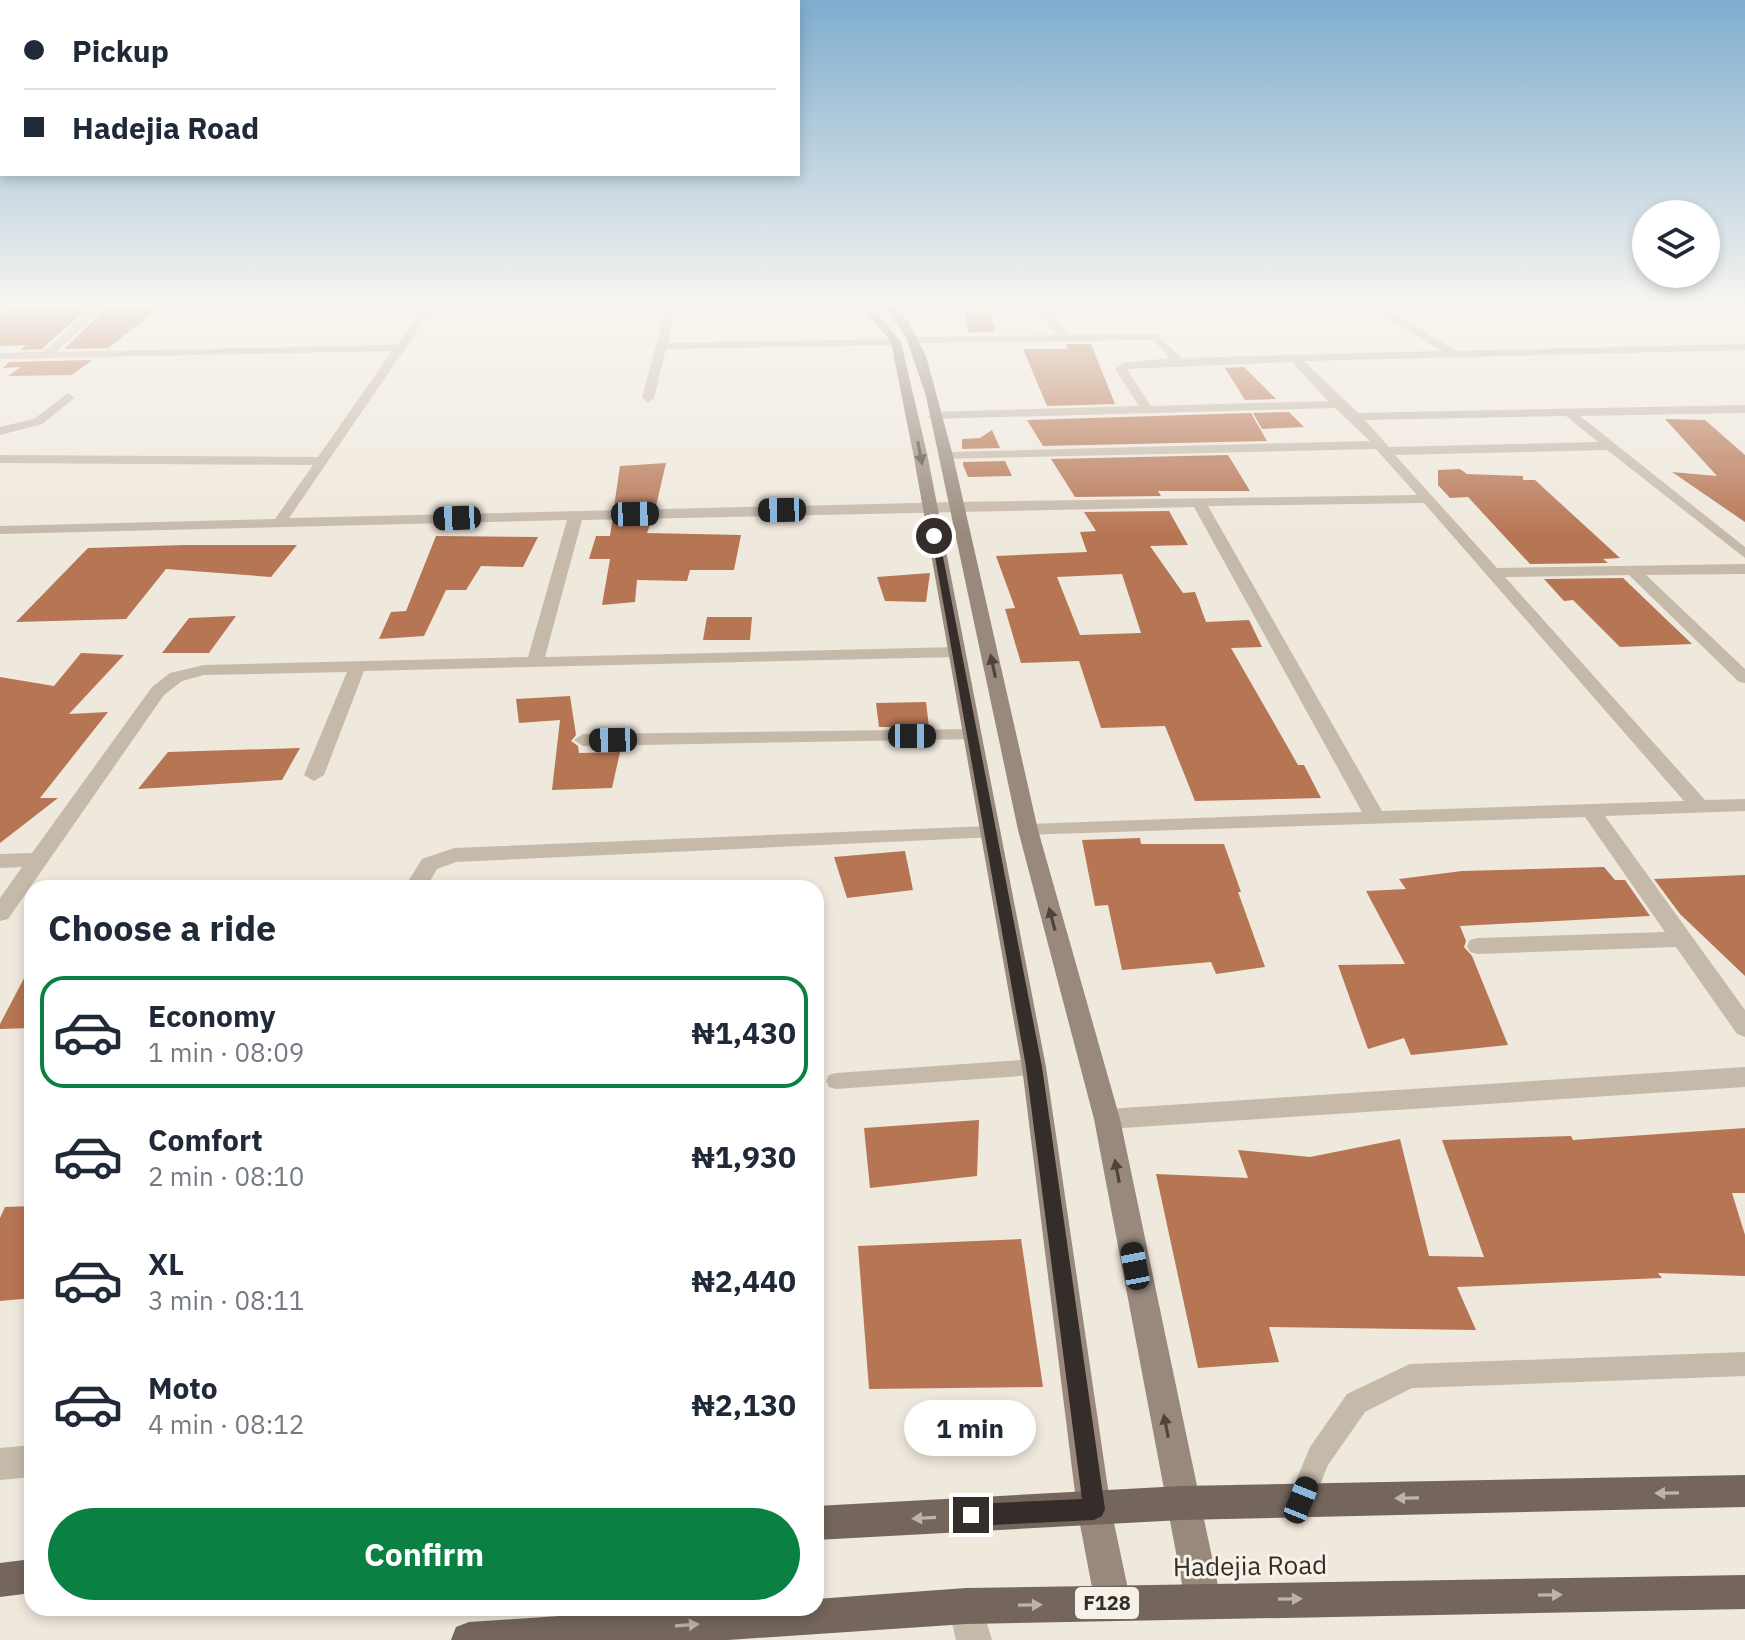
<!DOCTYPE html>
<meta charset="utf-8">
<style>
body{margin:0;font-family:"IBM Plex Sans",sans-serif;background:#f6f6f7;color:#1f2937;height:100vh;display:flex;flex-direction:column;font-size:30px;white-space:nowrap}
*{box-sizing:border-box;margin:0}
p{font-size:26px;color:#747a83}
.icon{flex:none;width:44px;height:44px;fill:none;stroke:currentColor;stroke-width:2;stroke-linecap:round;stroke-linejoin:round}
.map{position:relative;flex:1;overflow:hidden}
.sheet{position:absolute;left:24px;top:880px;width:800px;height:736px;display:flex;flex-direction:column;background:#fff;border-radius:24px;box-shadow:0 4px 12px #0003}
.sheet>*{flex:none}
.hud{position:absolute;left:0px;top:0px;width:800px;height:176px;box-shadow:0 4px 12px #0003;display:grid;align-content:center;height:176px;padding:0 24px;background:#fff}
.fabs{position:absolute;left:1632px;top:200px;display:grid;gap:16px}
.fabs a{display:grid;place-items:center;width:88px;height:88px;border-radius:50%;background:#fff;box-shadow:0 4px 12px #0003;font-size:40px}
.end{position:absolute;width:36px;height:36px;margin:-18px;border:10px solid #342d29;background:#fff;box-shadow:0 0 0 4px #fff}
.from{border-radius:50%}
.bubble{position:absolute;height:56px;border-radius:28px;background:#fff;box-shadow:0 4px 12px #0003;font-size:26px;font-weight:700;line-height:56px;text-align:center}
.car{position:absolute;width:24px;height:48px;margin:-24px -12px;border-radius:10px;box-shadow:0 0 6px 2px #0007;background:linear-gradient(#222 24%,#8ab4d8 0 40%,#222 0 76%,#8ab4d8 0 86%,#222 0)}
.hud b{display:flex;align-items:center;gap:28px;height:76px;font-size:30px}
.hud b+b{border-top:2px solid #e0e1e3}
.hud i{width:20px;height:20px;background:#1f2937}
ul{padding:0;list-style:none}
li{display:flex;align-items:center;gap:24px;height:112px;margin:0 16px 12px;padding:0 8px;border:4px solid transparent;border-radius:24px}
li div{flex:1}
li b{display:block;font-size:30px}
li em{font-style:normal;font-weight:700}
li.active{border-color:#0b8043}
li>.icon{width:72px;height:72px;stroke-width:1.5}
h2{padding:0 24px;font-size:36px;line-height:96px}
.cta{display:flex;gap:16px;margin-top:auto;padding:16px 24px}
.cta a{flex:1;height:92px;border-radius:48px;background:#0b8043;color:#fff;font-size:32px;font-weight:700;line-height:92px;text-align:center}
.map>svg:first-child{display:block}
.building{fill:#b67553;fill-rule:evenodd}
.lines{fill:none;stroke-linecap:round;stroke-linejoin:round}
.lane{fill:#c5b9aa;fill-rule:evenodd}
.street{fill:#c5b9aa;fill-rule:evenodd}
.secondary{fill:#98897c;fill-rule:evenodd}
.primary{fill:#74665c;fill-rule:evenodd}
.oneway{fill:#4d443e}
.oneway2{fill:#bcb3a9}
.route{fill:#342d29}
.labels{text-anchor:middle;stroke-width:6;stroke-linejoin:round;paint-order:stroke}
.shield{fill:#f7f2e8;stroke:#6e6862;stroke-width:2}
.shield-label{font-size:20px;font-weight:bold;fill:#342d29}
.near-street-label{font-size:26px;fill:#342d29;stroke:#f7f2e8}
</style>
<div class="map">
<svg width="1745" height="1640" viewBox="0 0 1745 1640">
<rect width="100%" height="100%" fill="#efe8dd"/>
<g class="building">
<path d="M 10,305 L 91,305 L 42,349 L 21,350 L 26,345 L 0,346 L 0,312 Z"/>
<path d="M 110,305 L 163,305 L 108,348 L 64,349 Z"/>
<path d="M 991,312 L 995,331 L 969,333 L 965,313 Z"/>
<path d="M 1067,344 L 1091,344 L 1115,404 L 1047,406 L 1023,349 L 1067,349 Z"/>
<path d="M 92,360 L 72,375 L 8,376 L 21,367 L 3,368 L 9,362 Z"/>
<path d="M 1244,367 L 1276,399 L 1245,400 L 1225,368 Z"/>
<path d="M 1289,412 L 1304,427 L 1262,429 L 1253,413 Z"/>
<path d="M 1251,413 L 1267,441 L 1043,446 L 1027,420 Z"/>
<path d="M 1665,419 L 1705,420 L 1745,455 L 1745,522 L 1672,472 L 1717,476 Z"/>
<path d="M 992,430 L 1000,448 L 962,449 L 962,439 L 980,438 Z"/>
<path d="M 1228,455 L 1250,491 L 1158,491 L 1161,496 L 1075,497 L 1051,459 Z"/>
<path d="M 1005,461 L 1012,476 L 968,477 L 963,465 L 963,462 Z"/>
<path d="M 666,463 L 656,506 L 614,507 L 620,466 Z"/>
<path d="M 1460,469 L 1467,474 L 1523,476 L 1523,480 L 1535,480 L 1620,558 L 1603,559 L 1608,563 L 1530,564 L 1468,497 L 1450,498 L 1438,485 L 1438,470 Z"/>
<path d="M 1169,511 L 1188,545 L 1150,546 L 1183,593 L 1195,592 L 1206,622 L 1249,620 L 1262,647 L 1231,648 L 1298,765 L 1304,765 L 1321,798 L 1195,801 L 1165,726 L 1101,728 L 1079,661 L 1021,663 L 1005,609 L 1015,608 L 996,556 L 1087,552 L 1080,532 L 1096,531 L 1084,512 ZM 1122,574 L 1141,633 L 1080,635 L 1057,577 Z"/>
<path d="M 612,522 L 651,522 L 647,533 L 741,535 L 734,570 L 690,570 L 687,581 L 637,580 L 635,602 L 602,605 L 610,559 L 589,559 L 596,536 L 610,536 Z"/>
<path d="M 436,536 L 538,537 L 523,567 L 481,566 L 466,590 L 446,590 L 424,636 L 379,639 L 391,612 L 406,611 Z"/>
<path d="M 185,545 L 297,545 L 271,577 L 166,569 L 126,619 L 16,622 L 88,548 Z"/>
<path d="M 930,573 L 926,602 L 885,601 L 877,577 Z"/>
<path d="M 1623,578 L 1671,624 L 1692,644 L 1620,647 L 1573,600 L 1564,601 L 1544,579 Z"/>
<path d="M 236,616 L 209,653 L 162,653 L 189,618 Z"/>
<path d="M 707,617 L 752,617 L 750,640 L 703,640 Z"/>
<path d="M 81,653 L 124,655 L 69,714 L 108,712 L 40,798 L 58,798 L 0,843 L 0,677 L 54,686 Z"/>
<path d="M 570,696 L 576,735 L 571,741 L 578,746 L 579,753 L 620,752 L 612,788 L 552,790 L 560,720 L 519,723 L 516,699 Z"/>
<path d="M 926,702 L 929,727 L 879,727 L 876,703 Z"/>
<path d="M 300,748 L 282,780 L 138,789 L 168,752 Z"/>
<path d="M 1140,838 L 1141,844 L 1224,844 L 1241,892 L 1238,892 L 1265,967 L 1216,974 L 1211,962 L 1122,970 L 1108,905 L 1095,906 L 1082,840 Z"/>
<path d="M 905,851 L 913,890 L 847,898 L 834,857 Z"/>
<path d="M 1604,867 L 1615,880 L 1625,880 L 1650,916 L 1460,926 L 1466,941 L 1464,947 L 1472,956 L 1508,1045 L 1411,1055 L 1404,1038 L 1368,1049 L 1338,965 L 1405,964 L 1366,891 L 1406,889 L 1399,879 L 1462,871 Z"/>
<path d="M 1745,875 L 1745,976 L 1680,914 L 1654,879 Z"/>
<path d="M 32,963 L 32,1028 L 0,1029 L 0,1024 Z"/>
<path d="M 979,1120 L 977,1176 L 870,1188 L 864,1128 Z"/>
<path d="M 1745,1128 L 1745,1193 L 1732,1193 L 1745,1235 L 1745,1276 L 1658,1273 L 1662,1278 L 1457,1287 L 1476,1330 L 1269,1327 L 1279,1362 L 1198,1368 L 1156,1174 L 1248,1178 L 1238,1150 L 1310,1157 L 1400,1139 L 1429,1256 L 1484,1257 L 1442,1140 L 1571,1136 L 1573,1140 Z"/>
<path d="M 32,1206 L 32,1298 L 0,1301 L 0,1218 L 5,1207 Z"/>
<path d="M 1021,1239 L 1043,1387 L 869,1389 L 858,1246 Z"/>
</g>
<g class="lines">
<g class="lane">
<path d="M 1034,1059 L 1041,1062 L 1044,1067 L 1041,1072 L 1034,1075 L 836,1089 L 829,1087 L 826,1081 L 829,1075 L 836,1073 Z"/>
<path d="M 1745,1352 L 1745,1376 L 1412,1388 L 1365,1412 L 1328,1465 L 1310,1509 L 1301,1513 L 1292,1509 L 1288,1500 L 1310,1447 L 1347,1394 L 1410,1364 Z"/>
</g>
<g class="street">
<path d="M 96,305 L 107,305 L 56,352 L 397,345 L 425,305 L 435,305 L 289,518 L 957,502 L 1417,495 L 1376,449 L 942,459 L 942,453 L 947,452 L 1370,441 L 1335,408 L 930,419 L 928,416 L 934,412 L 1139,406 L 1115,369 L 1123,363 L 1170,358 L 1153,340 L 915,343 L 910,340 L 915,337 L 1057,335 L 1036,305 L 1046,305 L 1068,335 L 1156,334 L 1182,358 L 1441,351 L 1371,308 L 1125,310 L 1121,305 L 1447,305 L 1442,308 L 1385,308 L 1456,351 L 1745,344 L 1745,350 L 1304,361 L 1358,413 L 1745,405 L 1745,413 L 1580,416 L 1745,547 L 1745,558 L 1607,450 L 1395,455 L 1497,568 L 1745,564 L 1745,574 L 1646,575 L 1745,669 L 1745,683 L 1739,682 L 1629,575 L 1505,577 L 1705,800 L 1745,799 L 1745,811 L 1605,816 L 1745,1010 L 1745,1037 L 1737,1034 L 1676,947 L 1478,954 L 1470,952 L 1467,946 L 1470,940 L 1478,938 L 1665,932 L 1585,817 L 1021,835 L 1018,830 L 1028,824 L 1362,812 L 1194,507 L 582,520 L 545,657 L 957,647 L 965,652 L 957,657 L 364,671 L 324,775 L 314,781 L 304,775 L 347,672 L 204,675 L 182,681 L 164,695 L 8,919 L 0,921 L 0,898 L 22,867 L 0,868 L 0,854 L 32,853 L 152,687 L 170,673 L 204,665 L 528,657 L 567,520 L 0,534 L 0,526 L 275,519 L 313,465 L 0,463 L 0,455 L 318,457 L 392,351 L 0,359 L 0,353 L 43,352 ZM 1292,362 L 1328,401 L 1151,406 L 1127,369 ZM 1566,416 L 1598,442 L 1389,447 L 1365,420 ZM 1424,503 L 1684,801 L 1382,811 L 1208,506 Z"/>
<path d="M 667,305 L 677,305 L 668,343 L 896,339 L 901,342 L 896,345 L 666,349 L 654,398 L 648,402 L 642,398 Z"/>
<path d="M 68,393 L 74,397 L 72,400 L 42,424 L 0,435 L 0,427 L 34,419 Z"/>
<path d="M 972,729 L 981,735 L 978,739 L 583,746 L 574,740 L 583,734 Z"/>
<path d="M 989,826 L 996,827 L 999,832 L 996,837 L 456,862 L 437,869 L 426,888 L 404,888 L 422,859 L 454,848 Z"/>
<path d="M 1745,1067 L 1745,1087 L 1107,1129 L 1098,1126 L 1094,1119 L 1098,1112 L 1107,1109 Z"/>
<path d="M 32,1445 L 32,1477 L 0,1480 L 0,1448 Z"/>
<path d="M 966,1588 L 978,1594 L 992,1640 L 956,1640 L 948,1606 L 954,1594 Z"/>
</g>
<g class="secondary">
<path d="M 861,305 L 871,305 L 901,342 L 928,458 L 1046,1067 L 1111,1509 L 1131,1603 L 1125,1615 L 1113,1621 L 1101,1615 L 1095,1603 L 1077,1509 L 1022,1067 L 914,458 L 891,342 Z"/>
<path d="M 883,305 L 894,305 L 907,320 L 926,356 L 953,456 L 1038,830 L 1120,1119 L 1221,1600 L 1215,1612 L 1203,1618 L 1191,1612 L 1185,1600 L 1094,1119 L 1018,830 L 926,396 L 906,337 Z"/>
</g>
<g class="primary">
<path d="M 1745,1475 L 1745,1507 L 1181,1520 L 816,1540 L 816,1506 L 1181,1486 Z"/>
<path d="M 32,1559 L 32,1593 L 0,1597 L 0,1563 Z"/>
<path d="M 1745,1575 L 1745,1609 L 966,1624 L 728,1640 L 451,1640 L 456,1627 L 469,1622 L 677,1608 L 816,1608 L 816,1599 L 966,1588 Z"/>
</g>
</g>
<defs><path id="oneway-solid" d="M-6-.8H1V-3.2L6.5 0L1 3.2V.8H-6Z" transform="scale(2)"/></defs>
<g class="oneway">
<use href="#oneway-solid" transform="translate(920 453) rotate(79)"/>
<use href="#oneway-solid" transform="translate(993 666) rotate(-102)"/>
<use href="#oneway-solid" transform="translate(1052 919) rotate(-105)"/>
<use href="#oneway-solid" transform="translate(1117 1171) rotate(-101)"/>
<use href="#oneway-solid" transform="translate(1166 1426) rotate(-101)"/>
</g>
<g class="oneway2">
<use href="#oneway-solid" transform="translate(1667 1493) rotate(179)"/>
<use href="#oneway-solid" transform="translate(1407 1498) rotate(179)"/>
<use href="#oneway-solid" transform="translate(924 1518) rotate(177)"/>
<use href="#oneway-solid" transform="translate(1550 1595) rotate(-1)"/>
<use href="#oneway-solid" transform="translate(1290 1599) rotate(-1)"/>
<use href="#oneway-solid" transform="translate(1030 1605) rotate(-1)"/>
<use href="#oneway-solid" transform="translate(687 1625) rotate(-4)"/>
</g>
<linearGradient id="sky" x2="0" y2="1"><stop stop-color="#7eadce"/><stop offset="0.57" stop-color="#f8f5f0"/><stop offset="1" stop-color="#f8f5f0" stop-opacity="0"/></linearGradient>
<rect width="1745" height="535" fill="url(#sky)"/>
<path class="route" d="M 931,534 L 939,536 L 1042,1067 L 1105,1509 L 1102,1516 L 1094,1520 L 971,1526 L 963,1523 L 960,1515 L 963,1508 L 971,1504 L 1082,1499 L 1026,1067 Z"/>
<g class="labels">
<rect class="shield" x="1075" y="1587" width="64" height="32" rx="6"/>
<g class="shield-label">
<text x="1107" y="1610">F128</text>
</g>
<g class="near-street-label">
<text transform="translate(1250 1566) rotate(-1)" y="9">Hadejia Road</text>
</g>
</g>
</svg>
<div class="fabs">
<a><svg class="icon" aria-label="layers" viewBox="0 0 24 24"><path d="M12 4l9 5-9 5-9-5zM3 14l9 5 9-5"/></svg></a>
</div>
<i class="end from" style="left:934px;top:536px"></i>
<i class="end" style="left:971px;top:1515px"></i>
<div class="bubble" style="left:904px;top:1400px;width:132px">1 min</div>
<i class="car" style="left:782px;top:510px;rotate:269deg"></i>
<i class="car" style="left:635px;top:514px;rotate:89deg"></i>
<i class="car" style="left:457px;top:518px;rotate:268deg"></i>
<i class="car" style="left:912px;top:736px;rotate:90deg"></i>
<i class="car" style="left:613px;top:740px;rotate:269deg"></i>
<i class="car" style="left:1135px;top:1266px;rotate:349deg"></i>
<i class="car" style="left:1301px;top:1500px;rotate:22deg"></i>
<div class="hud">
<b><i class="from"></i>Pickup</b>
<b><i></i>Hadejia Road</b>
</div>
<section class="sheet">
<h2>Choose a ride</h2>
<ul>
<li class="active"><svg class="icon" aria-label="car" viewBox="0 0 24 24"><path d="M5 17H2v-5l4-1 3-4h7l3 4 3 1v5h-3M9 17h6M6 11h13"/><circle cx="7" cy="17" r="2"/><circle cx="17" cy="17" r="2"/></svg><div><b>Economy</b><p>1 min · 08:09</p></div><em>₦1,430</em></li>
<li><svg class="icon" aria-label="car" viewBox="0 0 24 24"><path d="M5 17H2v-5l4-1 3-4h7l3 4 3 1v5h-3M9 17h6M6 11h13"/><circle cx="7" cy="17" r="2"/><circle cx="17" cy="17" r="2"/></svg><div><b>Comfort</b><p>2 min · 08:10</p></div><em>₦1,930</em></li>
<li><svg class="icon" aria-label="car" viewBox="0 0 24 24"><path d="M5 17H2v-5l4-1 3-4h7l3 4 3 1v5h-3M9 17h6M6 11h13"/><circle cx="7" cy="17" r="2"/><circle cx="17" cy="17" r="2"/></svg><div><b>XL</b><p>3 min · 08:11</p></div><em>₦2,440</em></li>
<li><svg class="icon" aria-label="car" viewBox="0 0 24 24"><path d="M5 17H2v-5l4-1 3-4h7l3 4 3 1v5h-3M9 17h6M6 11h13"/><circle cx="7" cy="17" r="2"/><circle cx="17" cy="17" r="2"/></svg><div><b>Moto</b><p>4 min · 08:12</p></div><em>₦2,130</em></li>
</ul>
<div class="cta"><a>Confirm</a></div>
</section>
</div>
